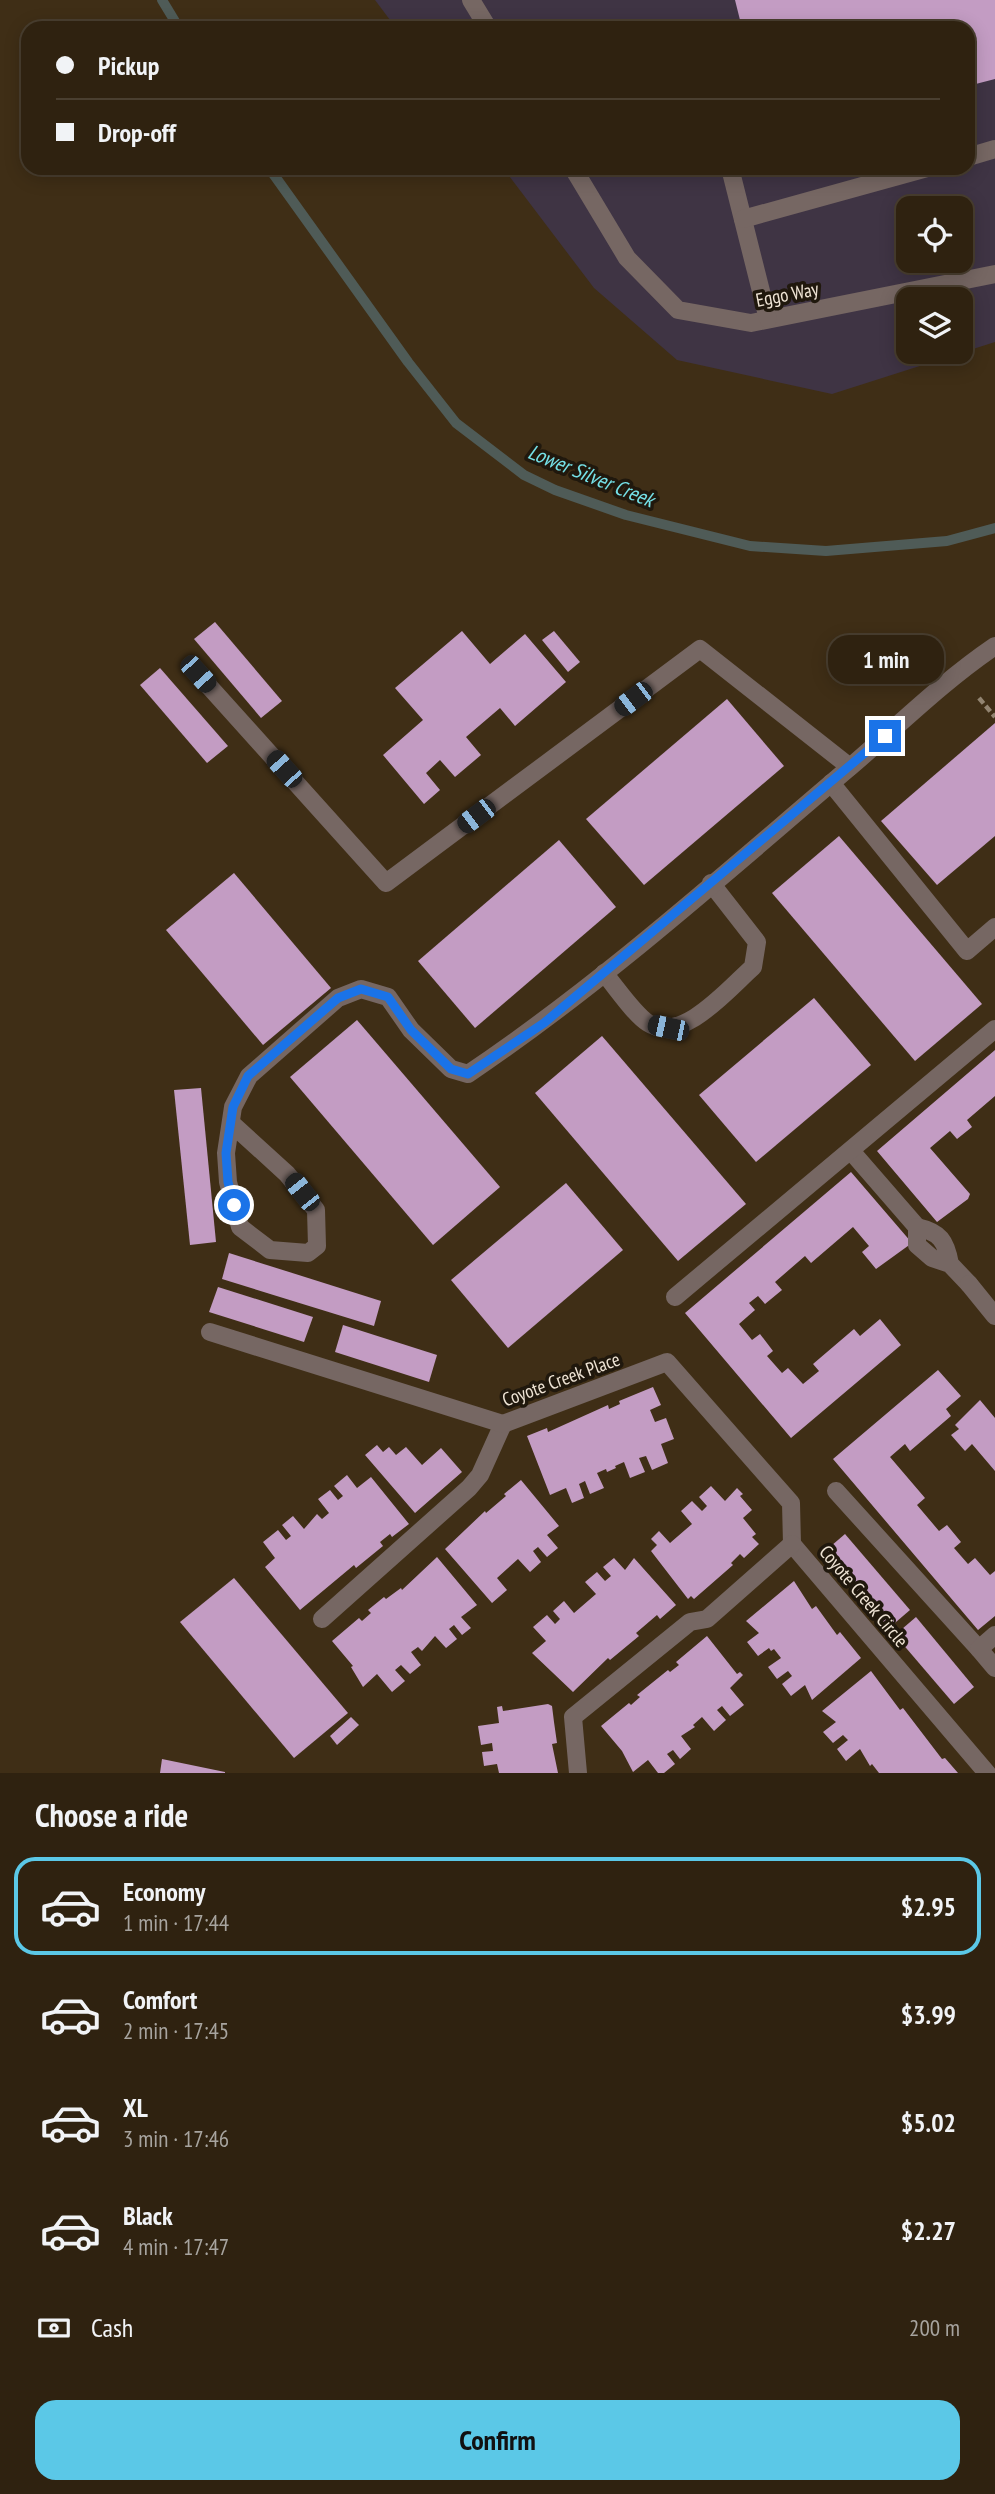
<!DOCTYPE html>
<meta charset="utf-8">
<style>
body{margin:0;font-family:"PT Sans Narrow",sans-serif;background:#3b2f1e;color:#f1f3f6;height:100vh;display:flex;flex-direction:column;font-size:26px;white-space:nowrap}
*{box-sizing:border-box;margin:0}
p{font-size:23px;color:#a7a49f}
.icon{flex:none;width:38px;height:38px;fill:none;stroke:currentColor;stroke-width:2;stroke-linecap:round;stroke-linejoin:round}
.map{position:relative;height:1773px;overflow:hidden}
.details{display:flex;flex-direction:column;background:#2f2210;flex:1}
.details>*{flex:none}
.guide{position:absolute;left:21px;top:21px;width:954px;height:154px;border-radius:21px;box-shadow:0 4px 18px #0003,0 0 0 2px #4a3f30;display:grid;align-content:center;height:154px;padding:0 35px;background:#2f2210}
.tools{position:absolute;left:896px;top:196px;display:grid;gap:14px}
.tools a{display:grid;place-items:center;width:77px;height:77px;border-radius:14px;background:#2f2210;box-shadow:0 4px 18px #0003,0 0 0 2px #4a3f30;font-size:35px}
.end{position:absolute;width:32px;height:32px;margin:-16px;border:9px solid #1a73e8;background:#fff;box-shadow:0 0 0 4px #fff}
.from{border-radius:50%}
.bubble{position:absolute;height:49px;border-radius:21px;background:#2f2210;box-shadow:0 4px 18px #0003,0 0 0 2px #4a3f30;font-size:23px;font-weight:600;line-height:49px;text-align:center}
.car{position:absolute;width:21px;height:42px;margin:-21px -10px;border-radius:9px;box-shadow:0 0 5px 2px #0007;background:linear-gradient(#222 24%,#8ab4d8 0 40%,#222 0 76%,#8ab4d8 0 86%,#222 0)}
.guide b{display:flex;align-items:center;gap:24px;height:66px;font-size:26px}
.guide b+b{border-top:2px solid #4a3f30}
.guide i{width:18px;height:18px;background:#f1f3f6}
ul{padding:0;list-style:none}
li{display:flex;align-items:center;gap:21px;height:98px;margin:0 14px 10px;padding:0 21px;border:4px solid transparent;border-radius:21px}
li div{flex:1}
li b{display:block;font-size:26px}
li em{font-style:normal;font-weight:600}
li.current{border-color:#5bc8e7}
li>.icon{width:63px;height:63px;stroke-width:1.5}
h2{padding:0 35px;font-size:32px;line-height:84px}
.pay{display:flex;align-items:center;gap:18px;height:77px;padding:0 35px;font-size:26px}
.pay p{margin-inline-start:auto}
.primary-button{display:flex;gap:14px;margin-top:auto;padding:14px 35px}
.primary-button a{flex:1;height:80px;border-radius:21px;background:#5bc8e7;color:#111;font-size:28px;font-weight:600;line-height:80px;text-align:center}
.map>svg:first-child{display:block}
.industrial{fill:#3f3444;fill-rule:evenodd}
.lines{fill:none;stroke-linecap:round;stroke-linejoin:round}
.stream{stroke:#4f5b57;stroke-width:10}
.building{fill:#c39cc3}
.path{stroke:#928471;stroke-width:4.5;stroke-dasharray:7 3.5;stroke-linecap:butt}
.lane{stroke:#766763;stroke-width:18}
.street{stroke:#766763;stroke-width:18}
.route{stroke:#1a73e8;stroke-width:9}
.labels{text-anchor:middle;stroke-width:7;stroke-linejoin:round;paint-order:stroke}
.street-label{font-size:19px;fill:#efe4d5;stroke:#20180d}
.water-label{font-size:21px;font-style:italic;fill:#75e1e8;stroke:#20180d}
</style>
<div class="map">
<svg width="995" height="1773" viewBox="0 0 995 1773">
<rect width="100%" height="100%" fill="#3f2e16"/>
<path class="industrial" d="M 375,0 L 995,0 L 995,342 L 832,394 L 677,360 L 594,288 L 503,168 L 968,168 L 968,28 L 396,28 ZM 908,208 L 961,208 L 961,261 L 908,261 ZM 908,299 L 961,299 L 961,352 L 908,352 Z"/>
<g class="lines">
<g class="stream">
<path d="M 162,0 L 179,28"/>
<path d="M 269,168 L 408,362 L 456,423 L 524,475 L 555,490 L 626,515 L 750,546 L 826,551 L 947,541 L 995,528"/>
</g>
</g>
<g class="building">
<path d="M 735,0 L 995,0 L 995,79 L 968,86 L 968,28 L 742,28 Z"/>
<path d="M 215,622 L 282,701 L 261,718 L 194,639 Z"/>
<path d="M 462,631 L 490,664 L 525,634 L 566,682 L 515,726 L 500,708 L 466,737 L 481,755 L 455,777 L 440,760 L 426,773 L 440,790 L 424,804 L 383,755 L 423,720 L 395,688 Z"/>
<path d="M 554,631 L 580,662 L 568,672 L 542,640 Z"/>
<path d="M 160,668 L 228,746 L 207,763 L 140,685 Z"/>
<path d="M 727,699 L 784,766 L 644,885 L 586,819 Z"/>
<path d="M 995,723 L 995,836 L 937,885 L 881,821 Z"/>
<path d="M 839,836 L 982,1004 L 915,1061 L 772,893 Z"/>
<path d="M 559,840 L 616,907 L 475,1028 L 418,961 Z"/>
<path d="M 234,873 L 331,988 L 263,1045 L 166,930 Z"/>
<path d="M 814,998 L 871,1065 L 756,1162 L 699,1095 Z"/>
<path d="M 357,1020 L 500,1187 L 433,1245 L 290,1077 Z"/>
<path d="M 602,1036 L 746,1204 L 678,1261 L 535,1093 Z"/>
<path d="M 995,1050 L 995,1096 L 967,1120 L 972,1127 L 957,1139 L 950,1131 L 930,1148 L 970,1194 L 968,1199 L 937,1222 L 877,1151 Z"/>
<path d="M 201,1088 L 216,1242 L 190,1245 L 174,1090 Z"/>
<path d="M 851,1172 L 912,1243 L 876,1269 L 862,1252 L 869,1246 L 853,1227 L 811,1263 L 805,1256 L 775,1282 L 782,1290 L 765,1304 L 758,1296 L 749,1303 L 755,1310 L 739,1324 L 752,1340 L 760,1334 L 773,1351 L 767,1356 L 782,1373 L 788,1368 L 803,1384 L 819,1371 L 813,1364 L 854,1329 L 860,1336 L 880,1319 L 901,1345 L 791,1438 L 685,1313 Z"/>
<path d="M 566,1183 L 623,1250 L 508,1348 L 451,1280 Z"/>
<path d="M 229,1253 L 381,1301 L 374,1326 L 222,1279 Z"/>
<path d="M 218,1287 L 313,1317 L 304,1342 L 209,1312 Z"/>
<path d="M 343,1325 L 437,1355 L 429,1382 L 335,1352 Z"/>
<path d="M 938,1370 L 961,1396 L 946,1409 L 951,1416 L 910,1451 L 905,1444 L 890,1457 L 925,1498 L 917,1505 L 939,1531 L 947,1525 L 961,1542 L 954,1548 L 968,1564 L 975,1558 L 990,1575 L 995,1571 L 995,1616 L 978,1630 L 833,1459 Z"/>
<path d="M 653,1387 L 661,1405 L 650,1410 L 655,1422 L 666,1418 L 674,1439 L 661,1444 L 668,1463 L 652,1470 L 646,1456 L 639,1458 L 645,1472 L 630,1478 L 624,1462 L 615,1466 L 616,1468 L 607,1472 L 606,1469 L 597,1473 L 604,1488 L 590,1494 L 585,1481 L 579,1484 L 584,1498 L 572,1503 L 566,1488 L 550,1495 L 527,1436 L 547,1428 L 548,1432 L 608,1405 L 609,1409 L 620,1404 L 619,1401 Z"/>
<path d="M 980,1400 L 995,1418 L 995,1471 L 972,1444 L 965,1451 L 951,1435 L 959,1429 L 955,1425 Z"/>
<path d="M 377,1445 L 383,1452 L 389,1447 L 396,1455 L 406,1447 L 422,1465 L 441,1448 L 462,1472 L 415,1513 L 365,1455 Z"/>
<path d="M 347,1475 L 357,1488 L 371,1477 L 409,1524 L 392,1537 L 390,1534 L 380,1542 L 383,1546 L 356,1568 L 354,1565 L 300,1610 L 265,1567 L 275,1558 L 263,1542 L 278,1530 L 286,1540 L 291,1536 L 282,1525 L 293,1516 L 304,1529 L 317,1514 L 322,1519 L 329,1513 L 318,1499 L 330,1490 L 338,1500 L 343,1496 L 334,1486 Z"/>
<path d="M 521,1480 L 559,1526 L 547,1535 L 558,1548 L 547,1557 L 538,1547 L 533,1551 L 541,1562 L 530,1572 L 518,1559 L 497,1578 L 507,1590 L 492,1603 L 445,1549 L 485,1511 L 486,1513 L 506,1496 L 504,1494 Z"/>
<path d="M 711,1486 L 725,1501 L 737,1488 L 743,1494 L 740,1496 L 752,1510 L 743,1518 L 756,1534 L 752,1537 L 759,1544 L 744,1558 L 740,1554 L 731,1563 L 733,1565 L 694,1599 L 691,1596 L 688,1599 L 651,1551 L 657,1545 L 651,1539 L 659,1531 L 670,1543 L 685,1530 L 692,1524 L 681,1511 L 692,1501 L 702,1511 L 707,1506 L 699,1497 Z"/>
<path d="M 845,1534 L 910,1610 L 889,1628 L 824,1552 Z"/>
<path d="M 437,1557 L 477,1605 L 461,1617 L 471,1628 L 462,1635 L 454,1625 L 449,1629 L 457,1639 L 446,1648 L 435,1636 L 422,1651 L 418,1647 L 411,1652 L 421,1665 L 410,1674 L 401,1665 L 395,1670 L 405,1681 L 392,1692 L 377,1674 L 363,1687 L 351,1667 L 353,1666 L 332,1641 L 359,1618 L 362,1621 L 371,1613 L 368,1610 L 384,1597 L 386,1599 L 401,1588 L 402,1590 Z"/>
<path d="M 614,1558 L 625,1570 L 634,1558 L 676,1605 L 660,1619 L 657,1615 L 636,1633 L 639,1636 L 610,1660 L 608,1658 L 573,1692 L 532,1653 L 546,1641 L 533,1627 L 547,1615 L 555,1624 L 560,1619 L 553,1611 L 564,1601 L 574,1613 L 596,1594 L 585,1582 L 597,1572 L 605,1581 L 611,1576 L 603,1567 Z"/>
<path d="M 234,1578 L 348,1713 L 294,1758 L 180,1622 Z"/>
<path d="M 794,1581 L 812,1609 L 816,1606 L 837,1635 L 840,1632 L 861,1658 L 812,1700 L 805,1685 L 791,1696 L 782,1684 L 792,1676 L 788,1671 L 777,1679 L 768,1667 L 781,1658 L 774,1649 L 771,1651 L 769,1648 L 758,1656 L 747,1642 L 759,1633 L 746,1621 Z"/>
<path d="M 916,1617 L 974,1687 L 954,1704 L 895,1635 Z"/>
<path d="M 707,1636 L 737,1674 L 740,1672 L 743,1675 L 730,1688 L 744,1705 L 730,1716 L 722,1706 L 717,1710 L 726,1720 L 714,1731 L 702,1717 L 693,1725 L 695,1727 L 681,1736 L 691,1749 L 680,1759 L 673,1750 L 667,1754 L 675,1764 L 664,1773 L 658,1773 L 648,1760 L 633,1772 L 622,1751 L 601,1726 L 629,1703 L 631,1705 L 640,1697 L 637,1695 L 668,1670 L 670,1672 L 679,1665 L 676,1662 Z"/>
<path d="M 871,1671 L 900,1710 L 903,1708 L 942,1759 L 945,1758 L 958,1773 L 879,1773 L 872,1764 L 870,1766 L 860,1749 L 846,1761 L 837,1749 L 848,1740 L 843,1735 L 833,1743 L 823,1732 L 836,1722 L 822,1711 Z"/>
<path d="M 548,1704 L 552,1706 L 554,1722 L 557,1743 L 552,1744 L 558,1773 L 499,1773 L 497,1764 L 484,1766 L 482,1752 L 493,1751 L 492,1743 L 481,1745 L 478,1726 L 499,1723 L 497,1707 L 502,1706 L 503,1711 Z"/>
<path d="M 351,1717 L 359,1725 L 337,1745 L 330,1736 Z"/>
<path d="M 162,1759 L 225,1772 L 225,1773 L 160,1773 Z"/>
</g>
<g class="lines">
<path class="path" d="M 979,698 L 995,717"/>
<g class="lane">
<path d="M 471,0 L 488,28"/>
<path d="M 968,157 L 995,149"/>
<path d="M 573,168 L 627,258 L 678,310 L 751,323 L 995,274"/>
<path d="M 730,168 L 768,319"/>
<path d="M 743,219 L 927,168"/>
<path d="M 198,674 L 386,883 L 700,649 L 850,767"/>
<path d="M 831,783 L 967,951 L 995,927"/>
<path d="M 604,973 C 616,987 634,1014 648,1023 C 682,1045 730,987 753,967 L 757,942 L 711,883"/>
<path d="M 231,1123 L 287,1174 L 316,1210 L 317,1246 L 308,1253 L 270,1250 L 240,1227 L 228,1182 L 226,1153 L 233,1107 L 249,1076 L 338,998 L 361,989 L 388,997 L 411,1030 L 451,1069 L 468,1074 C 603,983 725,873 849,768 C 897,727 942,682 995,646"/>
<path d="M 851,1151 L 917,1227"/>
<path d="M 950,1264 C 946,1241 940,1232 917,1227 L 917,1245 L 932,1258 L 950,1264 L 969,1284"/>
<path d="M 675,1297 L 995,1029"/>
<path d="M 836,1491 L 979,1649"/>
<path d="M 322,1619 L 469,1488 L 480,1475 L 503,1424"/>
<path d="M 995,1635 L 979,1649 L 995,1668"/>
</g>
<g class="street">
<path d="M 969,1284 L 995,1316"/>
<path d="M 210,1332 L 503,1424 L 667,1362 L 791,1503 L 792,1544"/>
<path d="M 792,1544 L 987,1773"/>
<path d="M 578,1773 L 573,1717 L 690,1622 L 707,1619 L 792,1544"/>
</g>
</g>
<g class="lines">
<path class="route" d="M 234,1205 L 228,1182 L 226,1153 L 233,1107 L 248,1076 L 338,998 L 361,989 L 388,997 L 411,1030 L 451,1069 L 468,1074 L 544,1023 L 885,736"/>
</g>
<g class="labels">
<g class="street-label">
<text transform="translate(787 294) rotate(-11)" y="7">Eggo Way</text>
<text transform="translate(561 1379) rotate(-20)" y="7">Coyote Creek Place</text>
<text transform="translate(864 1596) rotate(50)" y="7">Coyote Creek Circle</text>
</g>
<g class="water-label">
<text transform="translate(591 476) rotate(22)" y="7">Lower Silver Creek</text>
</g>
</g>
</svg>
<div class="tools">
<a><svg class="icon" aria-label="locate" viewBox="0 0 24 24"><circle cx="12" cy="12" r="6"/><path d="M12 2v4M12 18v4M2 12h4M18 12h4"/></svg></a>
<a><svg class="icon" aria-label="layers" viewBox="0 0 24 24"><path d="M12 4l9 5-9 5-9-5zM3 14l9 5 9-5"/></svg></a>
</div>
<i class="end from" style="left:234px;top:1205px"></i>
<i class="end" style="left:885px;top:736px"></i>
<div class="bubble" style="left:828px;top:635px;width:116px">1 min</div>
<i class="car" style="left:198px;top:674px;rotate:138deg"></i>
<i class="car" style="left:633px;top:699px;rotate:233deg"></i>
<i class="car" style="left:284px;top:769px;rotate:318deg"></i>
<i class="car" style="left:476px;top:816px;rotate:233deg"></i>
<i class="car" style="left:668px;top:1028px;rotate:282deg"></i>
<i class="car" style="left:302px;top:1192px;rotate:322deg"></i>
<div class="guide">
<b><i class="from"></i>Pickup</b>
<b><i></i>Drop-off</b>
</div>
</div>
<section class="details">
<h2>Choose a ride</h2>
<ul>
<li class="current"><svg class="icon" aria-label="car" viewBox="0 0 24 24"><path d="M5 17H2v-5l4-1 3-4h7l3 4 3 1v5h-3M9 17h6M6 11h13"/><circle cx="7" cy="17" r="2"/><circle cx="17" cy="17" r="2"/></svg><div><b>Economy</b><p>1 min · 17:44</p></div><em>$2.95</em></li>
<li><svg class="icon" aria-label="car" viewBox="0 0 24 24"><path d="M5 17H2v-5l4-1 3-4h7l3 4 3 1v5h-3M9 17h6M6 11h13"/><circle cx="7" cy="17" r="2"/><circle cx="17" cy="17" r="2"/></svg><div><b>Comfort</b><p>2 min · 17:45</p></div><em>$3.99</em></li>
<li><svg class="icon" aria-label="car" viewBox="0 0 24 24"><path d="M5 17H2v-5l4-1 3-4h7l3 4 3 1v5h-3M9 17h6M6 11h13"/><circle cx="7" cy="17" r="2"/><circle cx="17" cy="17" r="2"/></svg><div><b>XL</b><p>3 min · 17:46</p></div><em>$5.02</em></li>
<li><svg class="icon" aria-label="car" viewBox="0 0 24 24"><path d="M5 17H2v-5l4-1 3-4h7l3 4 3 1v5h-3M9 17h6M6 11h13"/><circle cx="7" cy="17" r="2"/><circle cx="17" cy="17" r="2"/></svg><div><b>Black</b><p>4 min · 17:47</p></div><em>$2.27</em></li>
</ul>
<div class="pay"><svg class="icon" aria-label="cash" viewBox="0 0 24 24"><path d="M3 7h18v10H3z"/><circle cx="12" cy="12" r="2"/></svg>Cash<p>200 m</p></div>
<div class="primary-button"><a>Confirm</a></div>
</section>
